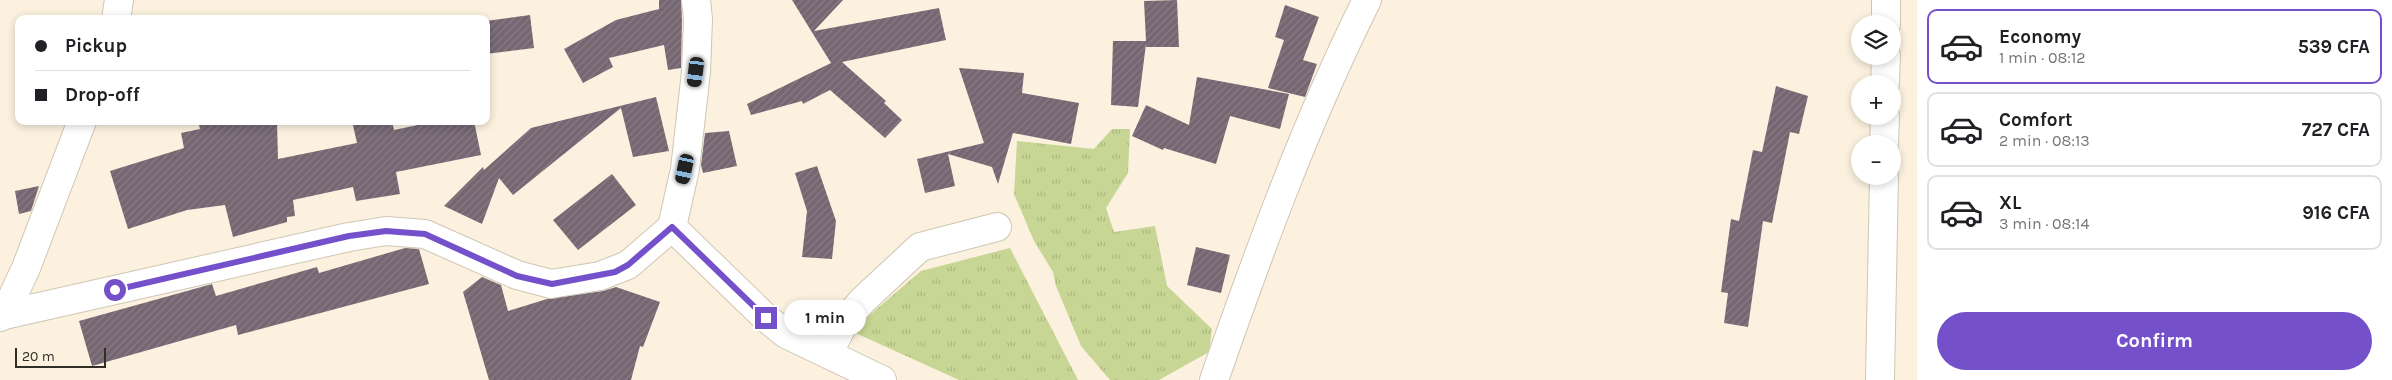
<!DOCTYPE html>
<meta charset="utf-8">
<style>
body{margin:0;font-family:Karla,sans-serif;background:#f6f6f6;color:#202124;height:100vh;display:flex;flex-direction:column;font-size:19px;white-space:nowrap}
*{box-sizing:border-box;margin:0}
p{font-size:16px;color:#757577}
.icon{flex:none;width:28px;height:28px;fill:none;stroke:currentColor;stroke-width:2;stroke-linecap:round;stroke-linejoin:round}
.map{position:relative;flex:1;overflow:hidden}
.sheet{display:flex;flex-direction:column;background:#fff;width:475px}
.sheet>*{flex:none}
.banner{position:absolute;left:15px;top:15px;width:475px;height:110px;border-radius:10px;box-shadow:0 2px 8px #0003;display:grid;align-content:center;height:110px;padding:0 20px;background:#fff}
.controls{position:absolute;left:1851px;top:15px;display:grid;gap:10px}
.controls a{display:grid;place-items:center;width:50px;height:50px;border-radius:50%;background:#fff;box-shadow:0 2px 8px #0003;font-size:25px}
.scale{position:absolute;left:15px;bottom:12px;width:91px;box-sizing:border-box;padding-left:5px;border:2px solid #312e26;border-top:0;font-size:14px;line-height:18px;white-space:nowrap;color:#312e26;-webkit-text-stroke:4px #fbf1de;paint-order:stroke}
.end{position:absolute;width:22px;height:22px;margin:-11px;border:6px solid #7450ca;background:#fff;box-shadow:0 0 0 2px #fff}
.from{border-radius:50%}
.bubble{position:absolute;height:35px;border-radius:18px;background:#fff;box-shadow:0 2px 8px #0003;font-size:16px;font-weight:700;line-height:35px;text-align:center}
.car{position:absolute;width:15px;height:30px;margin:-15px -8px;border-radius:6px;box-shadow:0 0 4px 1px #0007;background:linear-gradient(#222 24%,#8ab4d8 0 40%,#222 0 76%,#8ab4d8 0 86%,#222 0)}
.banner b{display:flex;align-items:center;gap:18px;height:48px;font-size:19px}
.banner b+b{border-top:1px solid #e0e0e0}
.banner i{width:12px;height:12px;background:#202124}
ul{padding:9px 0 0;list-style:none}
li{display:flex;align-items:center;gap:15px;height:75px;margin:0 10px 8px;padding:0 10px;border:2px solid #e0e0e0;border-radius:10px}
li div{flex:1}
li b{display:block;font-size:19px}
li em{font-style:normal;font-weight:700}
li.selected{border-color:#7450ca}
li>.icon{width:45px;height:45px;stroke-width:1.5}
.primary-button{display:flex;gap:10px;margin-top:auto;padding:10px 20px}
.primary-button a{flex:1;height:58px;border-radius:30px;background:#7450ca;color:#fff;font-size:20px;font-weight:700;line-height:58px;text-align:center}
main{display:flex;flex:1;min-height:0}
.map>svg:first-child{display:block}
.grass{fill:url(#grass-tufts)}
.building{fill:url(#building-hatch)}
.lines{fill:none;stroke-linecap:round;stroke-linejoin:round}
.minor-casing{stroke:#cfc6b3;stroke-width:30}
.minor{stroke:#fff;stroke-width:28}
.route{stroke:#7450ca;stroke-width:6}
</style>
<main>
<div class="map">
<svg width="1917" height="380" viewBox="0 0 1917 380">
<defs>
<pattern id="grass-tufts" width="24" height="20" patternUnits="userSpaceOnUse" patternTransform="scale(1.25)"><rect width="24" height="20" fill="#c7d694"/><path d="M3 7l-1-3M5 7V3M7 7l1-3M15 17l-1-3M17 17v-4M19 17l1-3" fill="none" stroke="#abb87f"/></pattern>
<pattern id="building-hatch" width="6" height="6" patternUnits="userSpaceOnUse" patternTransform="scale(1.25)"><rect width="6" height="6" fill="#756672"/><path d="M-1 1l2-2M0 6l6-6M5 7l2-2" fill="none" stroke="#887c85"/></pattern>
</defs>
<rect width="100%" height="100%" fill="#fbf1de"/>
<g class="grass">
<path d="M 1112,129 L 1130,129 L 1128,173 L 1106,208 L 1114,232 L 1155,226 L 1167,286 L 1212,329 L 1209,352 L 1159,380 L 1110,380 L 1081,346 L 1056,286 L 1053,272 L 1034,241 L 1014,194 L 1017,141 L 1094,149 Z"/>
<path d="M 1010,248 L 1078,380 L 959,380 L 851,331 L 921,271 Z"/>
</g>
<g class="building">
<path d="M 659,0 L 681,0 L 682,20 L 681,68 L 668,70 L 664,45 L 609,58 L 613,67 L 583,83 L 564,49 L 616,20 L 659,9 Z"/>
<path d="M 792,0 L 843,0 L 814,31 L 939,8 L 946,40 L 842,62 L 886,101 L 884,103 L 902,120 L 885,138 L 830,90 L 803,104 L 802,101 L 751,115 L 747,104 L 831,63 Z"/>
<path d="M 1177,0 L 1179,47 L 1146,47 L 1146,44 L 1138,107 L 1111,105 L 1113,41 L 1146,41 L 1144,1 Z"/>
<path d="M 1285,5 L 1319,17 L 1303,60 L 1317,64 L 1305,97 L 1268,88 L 1284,40 L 1275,37 Z"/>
<path d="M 530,15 L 534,48 L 486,54 L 486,21 Z"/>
<path d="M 959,68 L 1024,73 L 1022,93 L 1079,103 L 1071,144 L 1013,133 L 998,184 L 992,167 L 948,154 L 955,186 L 925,193 L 917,159 L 984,143 Z"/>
<path d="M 1197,77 L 1289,94 L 1280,129 L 1230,116 L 1216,164 L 1164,148 L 1163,150 L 1132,136 L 1146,105 L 1189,125 Z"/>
<path d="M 1776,86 L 1808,96 L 1799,134 L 1790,132 L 1772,223 L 1763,221 L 1748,327 L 1724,323 L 1728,293 L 1721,292 L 1731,219 L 1739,221 L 1753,150 L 1762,152 Z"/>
<path d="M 656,97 L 669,151 L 633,157 L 621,108 L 513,195 L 499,178 L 482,224 L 444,206 L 483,167 L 484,170 L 531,128 Z"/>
<path d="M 198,121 L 277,121 L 278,159 L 357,143 L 352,121 L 392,121 L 394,130 L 437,121 L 474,121 L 481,155 L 396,172 L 400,194 L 356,201 L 353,187 L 293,200 L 295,216 L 287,217 L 287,222 L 233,237 L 225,205 L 187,210 L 128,229 L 110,171 L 184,148 L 181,133 L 200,129 Z"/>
<path d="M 729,131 L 737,166 L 703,173 L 701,165 L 705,133 Z"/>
<path d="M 817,166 L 836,221 L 832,259 L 802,257 L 807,211 L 795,173 Z"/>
<path d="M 612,174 L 636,205 L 578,250 L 553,220 Z"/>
<path d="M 39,186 L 31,211 L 19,214 L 15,191 Z"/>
<path d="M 1196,247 L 1230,255 L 1221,293 L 1187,285 Z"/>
<path d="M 405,248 L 419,249 L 429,284 L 238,335 L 236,325 L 92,366 L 79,321 L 212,284 L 216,296 L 317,267 L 319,273 Z"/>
<path d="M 482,277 L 501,285 L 508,311 L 547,299 L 603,291 L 616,287 L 660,302 L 643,347 L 640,346 L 631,380 L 489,380 L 463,292 Z"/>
</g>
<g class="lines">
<g class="minor-casing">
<g id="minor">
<path d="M 116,19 L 119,0"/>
<path d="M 1886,24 L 1886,0"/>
<path d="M 1885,84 L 1886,56"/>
<path d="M 1884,144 L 1885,116"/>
<path d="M 672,227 L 766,318 L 786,334 L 882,380"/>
<path d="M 4,315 L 349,237 L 386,231 L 425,234 L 517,275 L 551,284 L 600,276 L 628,265 L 672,227 L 685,169 L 696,72 L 698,19 L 696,0"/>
<path d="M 0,317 L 4,315 L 26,268 L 82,121"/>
<path d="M 828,354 L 845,321 L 862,301 L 920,247 L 997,227"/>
<path d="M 1214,380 C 1259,251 1306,122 1367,0"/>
<path d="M 1880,380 L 1884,176"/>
</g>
</g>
<use href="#minor" class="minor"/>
</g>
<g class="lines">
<path class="route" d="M 115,290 L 349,236 L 386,231 L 425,234 L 517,276 L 552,284 L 615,272 L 628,265 L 672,227 L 766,318"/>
</g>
</svg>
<div class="controls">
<a><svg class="icon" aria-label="layers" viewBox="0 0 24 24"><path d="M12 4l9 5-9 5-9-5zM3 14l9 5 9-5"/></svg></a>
<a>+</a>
<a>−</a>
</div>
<div class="scale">20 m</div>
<i class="end from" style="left:115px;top:290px"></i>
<i class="end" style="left:766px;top:318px"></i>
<div class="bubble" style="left:784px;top:300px;width:82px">1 min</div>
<i class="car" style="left:696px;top:72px;rotate:187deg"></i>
<i class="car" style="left:685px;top:169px;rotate:192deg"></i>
<div class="banner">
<b><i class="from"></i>Pickup</b>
<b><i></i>Drop-off</b>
</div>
</div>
<section class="sheet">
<ul>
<li class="selected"><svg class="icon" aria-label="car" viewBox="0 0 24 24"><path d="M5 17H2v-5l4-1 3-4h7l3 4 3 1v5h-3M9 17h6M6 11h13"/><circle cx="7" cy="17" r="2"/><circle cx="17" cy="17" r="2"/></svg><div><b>Economy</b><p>1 min · 08:12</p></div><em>539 CFA</em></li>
<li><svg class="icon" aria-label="car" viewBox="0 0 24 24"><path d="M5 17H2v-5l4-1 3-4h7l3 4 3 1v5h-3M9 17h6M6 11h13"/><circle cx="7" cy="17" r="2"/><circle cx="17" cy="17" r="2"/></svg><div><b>Comfort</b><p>2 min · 08:13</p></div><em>727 CFA</em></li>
<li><svg class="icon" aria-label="car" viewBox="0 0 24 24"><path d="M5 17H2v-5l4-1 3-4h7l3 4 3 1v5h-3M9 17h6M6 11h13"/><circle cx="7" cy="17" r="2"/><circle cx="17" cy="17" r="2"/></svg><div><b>XL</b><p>3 min · 08:14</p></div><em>916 CFA</em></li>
</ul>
<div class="primary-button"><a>Confirm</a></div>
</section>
</main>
